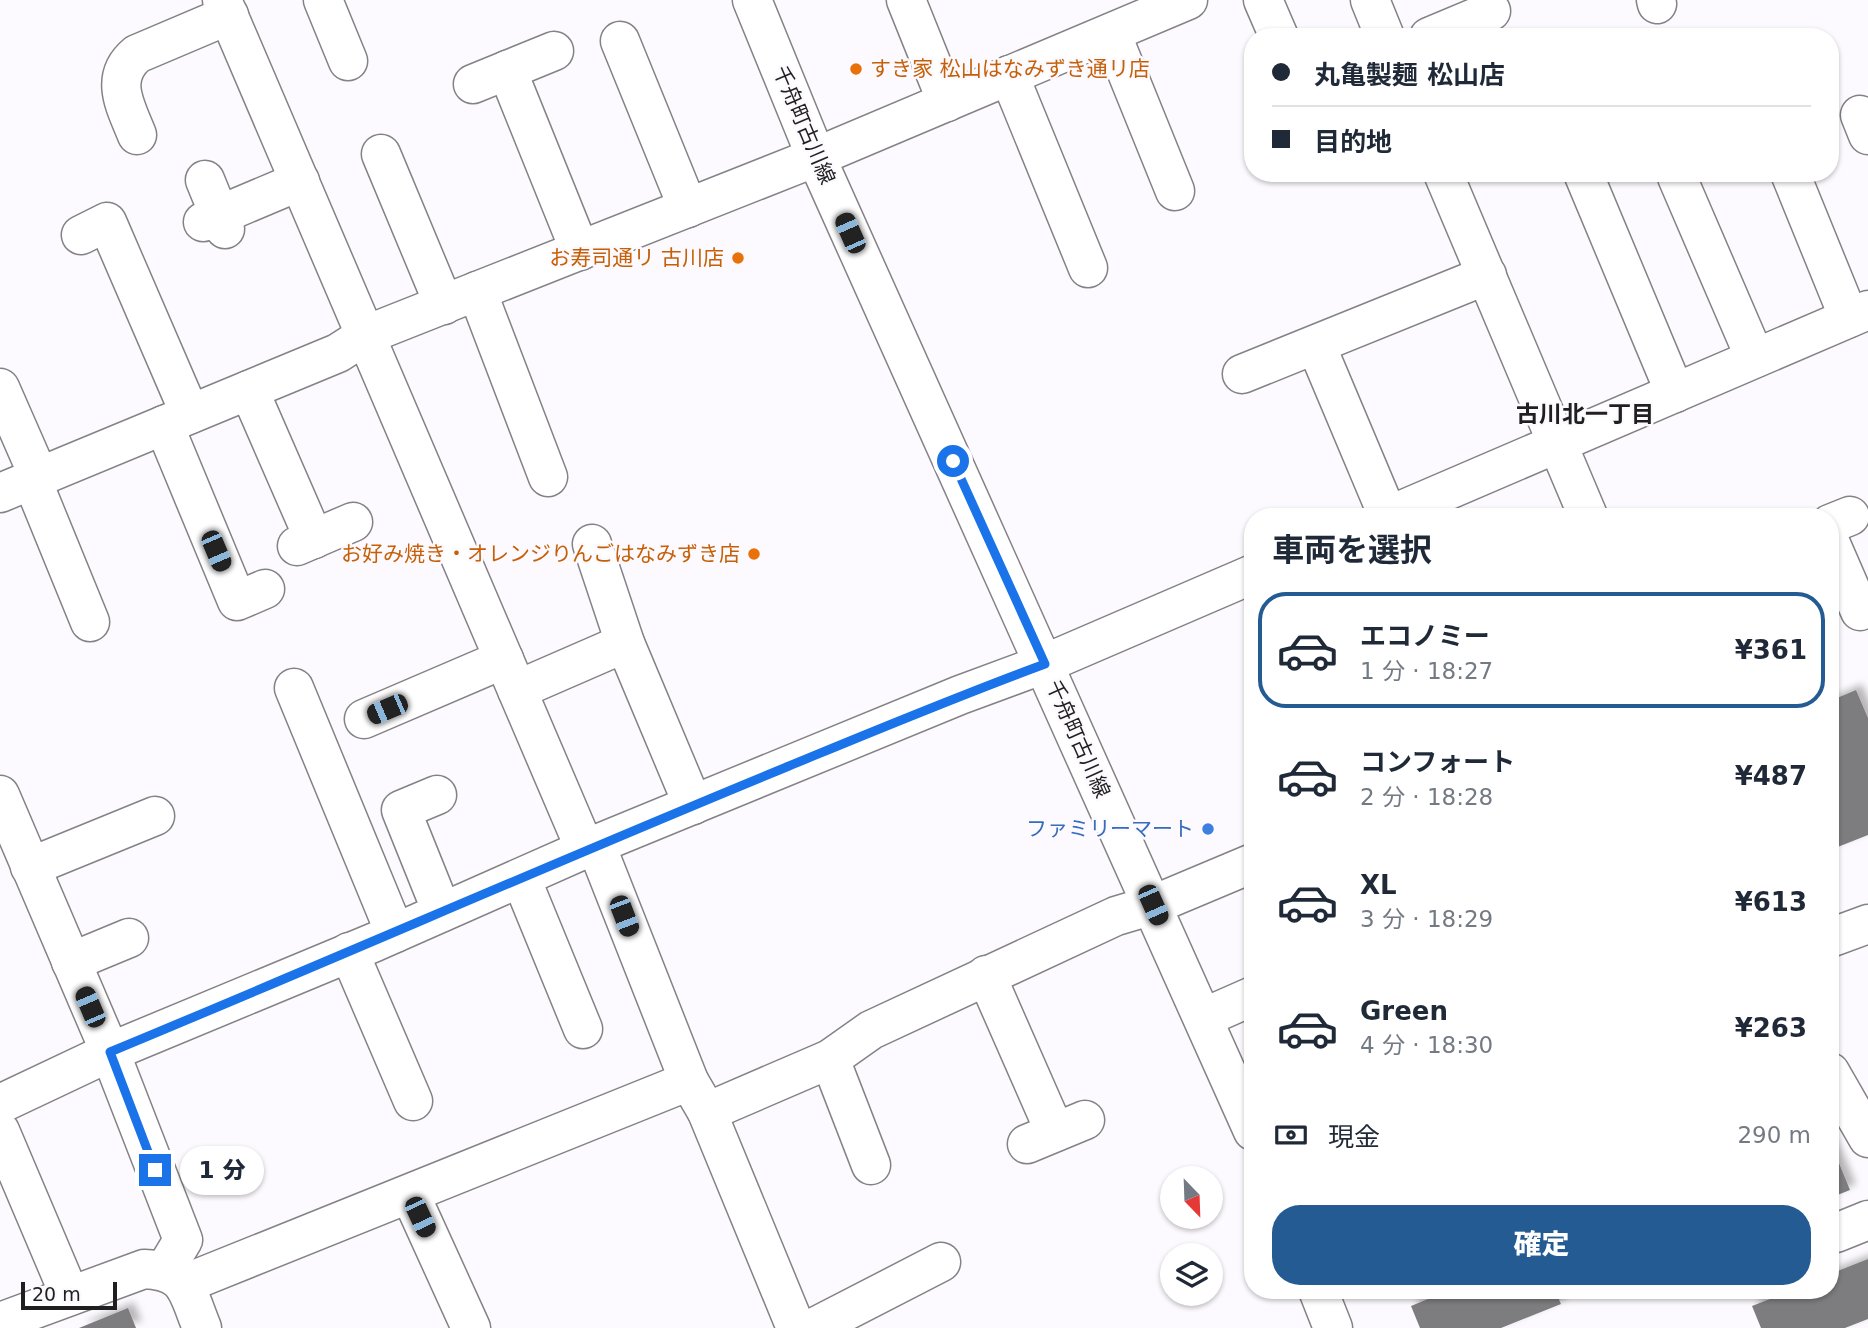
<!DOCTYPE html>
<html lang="ja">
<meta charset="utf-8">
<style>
body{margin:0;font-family:"DejaVu Sans","Noto Sans JP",sans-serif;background:#f2f2f3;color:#1f2937;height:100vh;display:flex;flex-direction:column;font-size:26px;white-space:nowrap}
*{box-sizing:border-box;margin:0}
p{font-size:23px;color:#747a83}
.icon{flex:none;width:38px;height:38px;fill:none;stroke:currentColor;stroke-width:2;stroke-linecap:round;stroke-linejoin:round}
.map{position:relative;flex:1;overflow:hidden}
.drawer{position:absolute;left:1244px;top:508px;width:595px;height:791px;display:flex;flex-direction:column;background:#fff;border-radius:28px;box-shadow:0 2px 5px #0004}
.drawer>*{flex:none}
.banner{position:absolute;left:1244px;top:28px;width:595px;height:154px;border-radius:28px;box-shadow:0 2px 5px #0004;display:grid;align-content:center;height:154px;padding:0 28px;background:#fff}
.needle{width:46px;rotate:157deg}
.tools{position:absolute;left:1160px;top:1166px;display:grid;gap:14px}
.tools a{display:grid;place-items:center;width:63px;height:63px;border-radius:50%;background:#fff;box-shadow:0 2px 5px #0004;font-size:35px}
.scale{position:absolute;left:21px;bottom:18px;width:96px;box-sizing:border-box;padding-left:7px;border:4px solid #1f1f20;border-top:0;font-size:19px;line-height:24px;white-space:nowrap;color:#1f1f20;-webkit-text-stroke:5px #fcfafe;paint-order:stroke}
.end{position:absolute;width:32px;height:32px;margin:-16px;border:9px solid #1a73e8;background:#fff;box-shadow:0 0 0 4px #fff}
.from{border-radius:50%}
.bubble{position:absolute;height:49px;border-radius:24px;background:#fff;box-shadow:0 2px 5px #0004;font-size:23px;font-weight:800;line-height:49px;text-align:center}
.car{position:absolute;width:21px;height:42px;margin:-21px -10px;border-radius:9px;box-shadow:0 0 5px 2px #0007;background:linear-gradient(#222 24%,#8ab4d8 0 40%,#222 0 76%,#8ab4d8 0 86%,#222 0)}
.banner b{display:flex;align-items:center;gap:24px;height:66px;font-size:26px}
.banner b+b{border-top:2px solid #e0e1e3}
.banner i{width:18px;height:18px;background:#1f2937}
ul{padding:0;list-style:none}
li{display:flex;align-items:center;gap:21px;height:116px;margin:0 14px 10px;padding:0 14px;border:4px solid transparent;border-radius:28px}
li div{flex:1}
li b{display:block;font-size:26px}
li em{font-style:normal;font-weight:800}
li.selected{border-color:#245b93}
li>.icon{width:63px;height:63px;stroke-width:1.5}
h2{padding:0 28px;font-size:32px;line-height:84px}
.pay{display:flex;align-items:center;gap:18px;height:77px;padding:0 28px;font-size:26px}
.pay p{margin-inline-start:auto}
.button{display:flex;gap:14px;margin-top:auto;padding:14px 28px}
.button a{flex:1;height:80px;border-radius:28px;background:#245b93;color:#fff;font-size:28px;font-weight:800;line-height:80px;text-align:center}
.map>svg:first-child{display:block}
.building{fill:#7d7c7f;filter:url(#shadow)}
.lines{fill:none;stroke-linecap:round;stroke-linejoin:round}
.minor-casing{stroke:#848286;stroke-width:41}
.minor{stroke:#fff;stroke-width:38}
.route{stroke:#1a73e8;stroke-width:9}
.food-dot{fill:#e8710a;stroke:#fcfafe;stroke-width:2.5}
.shop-dot{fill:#3f7fe0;stroke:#fcfafe;stroke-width:2.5}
.labels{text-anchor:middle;stroke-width:5;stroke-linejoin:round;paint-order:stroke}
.food-label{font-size:21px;fill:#c56008;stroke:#fcfafe;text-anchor:end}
.street-label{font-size:21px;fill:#1f1f20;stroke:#fcfafe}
.shop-label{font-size:21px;fill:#366cbe;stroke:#fcfafe;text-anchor:end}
.neighbourhood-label{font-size:23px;font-weight:bold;fill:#1f1f20;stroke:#fcfafe}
</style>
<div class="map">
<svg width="1868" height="1328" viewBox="0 0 1868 1328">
<defs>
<filter id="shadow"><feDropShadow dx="6" dy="-6" stdDeviation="3.5" flood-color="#0004"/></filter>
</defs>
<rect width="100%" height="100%" fill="#fcfafe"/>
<g class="building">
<path d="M 1856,690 L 1868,718 L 1868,835 L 1830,850 L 1830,701 Z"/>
<path d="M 1830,1141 L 1850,1190 L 1830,1198 Z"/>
<path d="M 1868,1259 L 1868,1319 L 1845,1328 L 1761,1328 L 1752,1306 L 1793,1290 L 1830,1290 L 1830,1274 Z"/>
<path d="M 1450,1290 L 1555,1290 L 1561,1304 L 1501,1328 L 1420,1328 L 1411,1306 Z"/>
<path d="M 128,1308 L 136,1328 L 79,1328 Z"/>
</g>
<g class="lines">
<g class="minor-casing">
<g id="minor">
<path d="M 222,0 L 585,849"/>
<path d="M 323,0 L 348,61"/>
<path d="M 752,0 L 816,157 L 1253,1131"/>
<path d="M 906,0 L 947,102"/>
<path d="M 1263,0 L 1279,37"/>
<path d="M 1370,0 L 1385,37"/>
<path d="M 1656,0 L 1657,4"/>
<path d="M 1111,33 L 1175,191"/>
<path d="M 1429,37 L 1491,11"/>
<path d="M 620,41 L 688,208"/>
<path d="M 507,70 L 580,251"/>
<path d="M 1009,75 L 1088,268"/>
<path d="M 473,84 L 554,51"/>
<path d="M 1860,115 L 1868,135"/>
<path d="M 137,135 C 126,107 108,78 137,54 L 229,15"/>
<path d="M 381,154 L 444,305"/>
<path d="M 1443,173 L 1588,516"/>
<path d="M 1583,173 L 1675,393"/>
<path d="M 1790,173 L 1849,318"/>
<path d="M 1677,177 L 1755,358"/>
<path d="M 205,180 L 225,229"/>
<path d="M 203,222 L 300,181"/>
<path d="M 81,235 L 107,222 L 190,414"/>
<path d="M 477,291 L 548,477"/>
<path d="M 1316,345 L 1388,516"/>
<path d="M 1242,374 L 1487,275"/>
<path d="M 0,388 L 39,477"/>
<path d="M 249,390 L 314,539"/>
<path d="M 164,425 L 237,601 L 265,589"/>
<path d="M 32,480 L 90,622"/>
<path d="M 0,493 L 338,353 L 366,335 L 816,157 L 1188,0"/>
<path d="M 1388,516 L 1868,310"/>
<path d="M 1830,524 L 1850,516"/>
<path d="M 1830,542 L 1860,611"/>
<path d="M 592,544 L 625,643 L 693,805"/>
<path d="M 297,546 L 353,522"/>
<path d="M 294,688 L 395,933"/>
<path d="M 517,690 L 625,643"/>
<path d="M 364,719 L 504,659"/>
<path d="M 0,795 L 110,1052 L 183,1240 L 165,1270"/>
<path d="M 437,795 L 401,810 L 442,912"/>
<path d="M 596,845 L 689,1081"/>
<path d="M 30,867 L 155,816"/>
<path d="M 521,878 L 583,1029"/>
<path d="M 1830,938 L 1868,924"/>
<path d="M 349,952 L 413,1101"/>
<path d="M 71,962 L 129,938"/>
<path d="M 986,975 L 1055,1132"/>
<path d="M 1203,1018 L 1253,996"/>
<path d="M 830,1059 L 871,1165"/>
<path d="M 1830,1072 L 1868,1138"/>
<path d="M 0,1104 L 110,1052 L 375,942 L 585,849 L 960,695 L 1044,664 L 1253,574"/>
<path d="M 707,1112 L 830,1059 L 871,1030 L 1116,916 L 1153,905 L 1253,863"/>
<path d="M 0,1131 L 70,1296"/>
<path d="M 1027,1144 L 1085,1120"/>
<path d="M 410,1194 L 471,1328"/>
<path d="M 1836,1233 L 1868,1220"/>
<path d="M 184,1284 L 689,1081 L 707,1112 L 796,1328"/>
<path d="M 1318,1290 L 1333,1328"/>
<path d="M 0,1322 L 144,1269 C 188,1271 187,1292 202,1328"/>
<path d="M 813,1328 L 941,1262"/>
</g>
</g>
<use href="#minor" class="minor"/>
</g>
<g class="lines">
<path class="route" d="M 155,1170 L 110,1052 C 337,958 562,859 789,766 C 874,731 958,696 1045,664 L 953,461"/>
</g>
<g class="food-dot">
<circle cx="856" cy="69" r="7"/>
<circle cx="738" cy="258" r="7"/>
<circle cx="754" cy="554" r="7"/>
</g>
<circle class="shop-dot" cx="1208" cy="829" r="7"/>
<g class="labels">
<g class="food-label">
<text x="870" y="76" text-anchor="start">すき家 松山はなみずき通リ店</text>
<text x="724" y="265">お寿司通リ 古川店</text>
<text x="740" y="561">お好み焼き・オレンジりんごはなみずき店</text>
</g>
<g class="street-label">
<text transform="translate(804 125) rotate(67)" y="7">千舟町古川線</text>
<text transform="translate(1078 739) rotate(66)" y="7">千舟町古川線</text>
</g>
<g class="shop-label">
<text x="1194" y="836">ファミリーマート</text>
</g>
<g class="neighbourhood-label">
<text x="1585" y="422">古川北一丁目</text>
</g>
</g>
</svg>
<div class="tools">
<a><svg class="needle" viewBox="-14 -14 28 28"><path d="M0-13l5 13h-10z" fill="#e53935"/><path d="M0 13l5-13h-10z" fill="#747a83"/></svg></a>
<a><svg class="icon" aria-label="layers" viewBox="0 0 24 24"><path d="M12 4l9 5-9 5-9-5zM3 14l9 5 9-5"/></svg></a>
</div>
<div class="scale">20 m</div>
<i class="end from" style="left:953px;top:461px"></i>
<i class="end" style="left:155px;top:1170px"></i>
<div class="bubble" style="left:180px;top:1146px;width:84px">1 分</div>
<i class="car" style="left:850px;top:233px;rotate:336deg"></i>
<i class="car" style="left:216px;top:551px;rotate:157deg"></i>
<i class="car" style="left:387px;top:709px;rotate:247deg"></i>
<i class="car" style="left:1153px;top:905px;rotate:156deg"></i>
<i class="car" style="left:624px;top:916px;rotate:159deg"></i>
<i class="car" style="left:90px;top:1007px;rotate:337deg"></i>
<i class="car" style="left:420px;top:1217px;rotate:155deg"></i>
<div class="banner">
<b><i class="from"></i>丸亀製麺 松山店</b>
<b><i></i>目的地</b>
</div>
<section class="drawer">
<h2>車両を選択</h2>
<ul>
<li class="selected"><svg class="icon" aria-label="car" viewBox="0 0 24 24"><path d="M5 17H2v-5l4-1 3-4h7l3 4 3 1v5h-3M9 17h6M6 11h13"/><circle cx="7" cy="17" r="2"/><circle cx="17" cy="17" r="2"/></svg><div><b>エコノミー</b><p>1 分 · 18:27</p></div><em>¥361</em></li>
<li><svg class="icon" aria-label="car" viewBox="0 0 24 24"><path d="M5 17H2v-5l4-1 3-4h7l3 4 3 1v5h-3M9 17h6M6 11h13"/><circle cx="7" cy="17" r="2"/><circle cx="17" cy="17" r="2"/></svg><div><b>コンフォート</b><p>2 分 · 18:28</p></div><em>¥487</em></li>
<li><svg class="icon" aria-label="car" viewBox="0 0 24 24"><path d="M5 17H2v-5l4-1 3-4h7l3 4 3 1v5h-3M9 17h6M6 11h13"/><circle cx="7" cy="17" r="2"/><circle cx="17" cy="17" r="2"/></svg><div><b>XL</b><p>3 分 · 18:29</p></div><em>¥613</em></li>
<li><svg class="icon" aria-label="car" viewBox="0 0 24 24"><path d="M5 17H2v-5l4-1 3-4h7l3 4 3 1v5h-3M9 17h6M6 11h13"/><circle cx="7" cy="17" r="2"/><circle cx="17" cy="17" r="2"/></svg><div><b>Green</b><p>4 分 · 18:30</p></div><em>¥263</em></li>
</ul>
<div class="pay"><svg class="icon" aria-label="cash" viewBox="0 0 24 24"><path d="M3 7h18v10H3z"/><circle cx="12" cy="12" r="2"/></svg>現金<p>290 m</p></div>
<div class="button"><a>確定</a></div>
</section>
</div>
